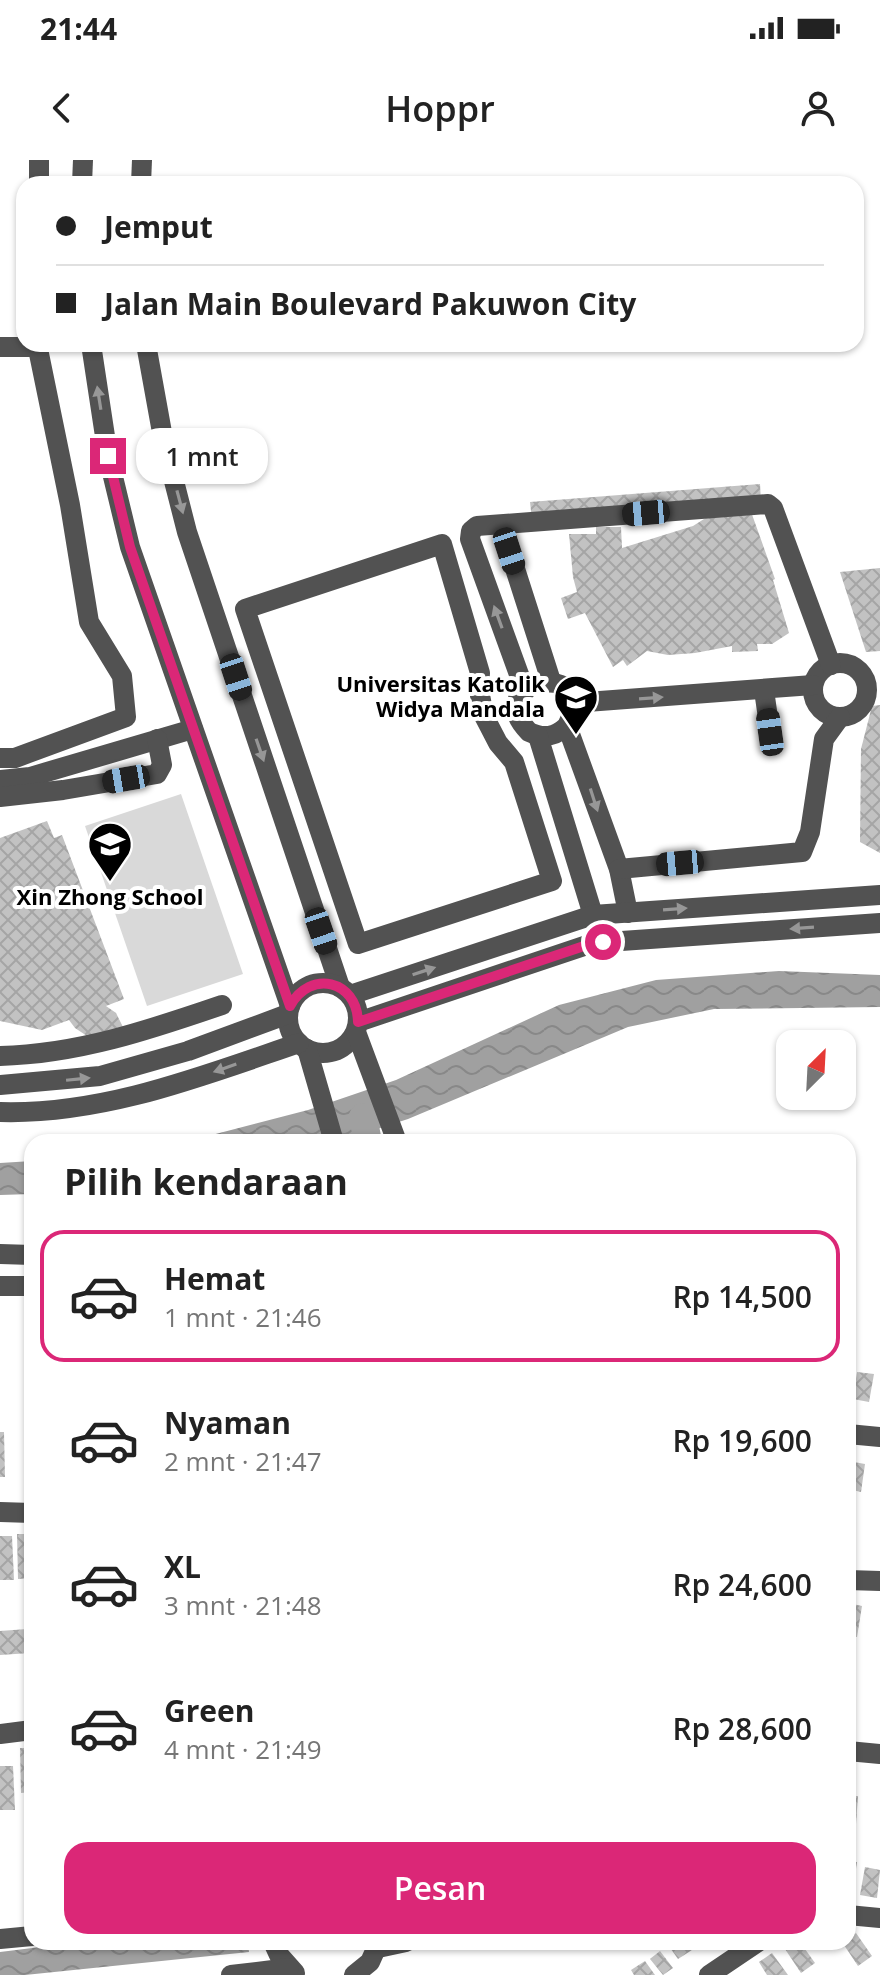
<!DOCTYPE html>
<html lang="id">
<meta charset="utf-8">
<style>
body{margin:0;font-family:"Open Sans",sans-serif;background:#f2f2f2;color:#222;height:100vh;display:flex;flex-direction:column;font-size:30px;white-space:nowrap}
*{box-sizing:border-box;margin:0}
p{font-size:26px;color:#767676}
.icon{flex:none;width:44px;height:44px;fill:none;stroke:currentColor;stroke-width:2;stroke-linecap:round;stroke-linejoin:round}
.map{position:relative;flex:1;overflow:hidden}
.side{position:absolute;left:24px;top:974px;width:832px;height:816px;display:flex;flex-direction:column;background:#fff;border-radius:24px;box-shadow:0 2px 6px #0004}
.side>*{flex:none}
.hud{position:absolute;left:16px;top:16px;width:848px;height:176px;border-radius:24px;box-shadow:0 2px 6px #0004;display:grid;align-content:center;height:176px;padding:0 40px;background:#fff}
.needle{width:52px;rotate:24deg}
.tools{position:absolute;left:776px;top:870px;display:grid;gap:16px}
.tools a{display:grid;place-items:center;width:80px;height:80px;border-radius:16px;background:#fff;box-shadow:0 2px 6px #0004;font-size:40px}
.end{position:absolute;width:36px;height:36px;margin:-18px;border:10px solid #db2777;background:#fff;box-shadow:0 0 0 4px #fff}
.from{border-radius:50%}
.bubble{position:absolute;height:56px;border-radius:24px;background:#fff;box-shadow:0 2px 6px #0004;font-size:26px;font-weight:600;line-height:56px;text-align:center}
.car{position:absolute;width:24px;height:48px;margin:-24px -12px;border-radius:10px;box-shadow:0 0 6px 2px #0007;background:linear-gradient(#222 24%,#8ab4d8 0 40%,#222 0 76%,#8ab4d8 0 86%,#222 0)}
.hud b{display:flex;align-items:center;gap:28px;height:76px;font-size:30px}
.hud b+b{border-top:2px solid #e0e0e0}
.hud i{width:20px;height:20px;background:#222}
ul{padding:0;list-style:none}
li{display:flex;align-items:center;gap:24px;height:132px;margin:0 16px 12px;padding:0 24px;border:4px solid transparent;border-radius:24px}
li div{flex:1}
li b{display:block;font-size:30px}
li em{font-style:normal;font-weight:600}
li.selected{border-color:#db2777}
li>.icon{width:72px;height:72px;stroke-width:1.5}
h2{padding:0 40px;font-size:36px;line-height:96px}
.cta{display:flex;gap:16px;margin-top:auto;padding:16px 40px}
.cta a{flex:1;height:92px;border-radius:24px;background:#db2777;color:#fff;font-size:32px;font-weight:600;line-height:92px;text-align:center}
.status{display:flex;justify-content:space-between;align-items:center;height:56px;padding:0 40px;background:#fff;direction:ltr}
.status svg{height:22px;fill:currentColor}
header{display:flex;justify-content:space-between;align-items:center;height:104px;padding:0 40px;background:#fff;font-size:36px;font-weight:600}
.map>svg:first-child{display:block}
.green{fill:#d9d9d9}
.water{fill:url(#water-waves)}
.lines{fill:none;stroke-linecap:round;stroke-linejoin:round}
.river{stroke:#a0a0a0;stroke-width:28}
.building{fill:url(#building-cross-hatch)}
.minor{stroke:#525252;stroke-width:20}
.oneway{fill:#979797}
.route{stroke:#db2777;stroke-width:10}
.labels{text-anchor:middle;stroke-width:8;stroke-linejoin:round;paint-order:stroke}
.poi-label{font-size:22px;font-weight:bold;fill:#000;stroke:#fff;text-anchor:end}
</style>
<div class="status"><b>21:44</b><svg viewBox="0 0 49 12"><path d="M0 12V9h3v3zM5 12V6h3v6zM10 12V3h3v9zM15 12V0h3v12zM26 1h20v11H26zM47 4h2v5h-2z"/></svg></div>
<header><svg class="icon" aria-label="back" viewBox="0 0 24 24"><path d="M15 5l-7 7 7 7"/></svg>Hoppr<svg class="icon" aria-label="person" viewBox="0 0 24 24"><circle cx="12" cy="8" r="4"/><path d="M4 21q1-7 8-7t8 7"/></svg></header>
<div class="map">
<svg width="880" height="1815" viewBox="0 0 880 1815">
<defs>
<pattern id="water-waves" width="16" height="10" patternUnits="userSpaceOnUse" patternTransform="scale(2)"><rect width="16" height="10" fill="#a0a0a0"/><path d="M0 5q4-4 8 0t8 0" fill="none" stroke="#888"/></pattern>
<pattern id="building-cross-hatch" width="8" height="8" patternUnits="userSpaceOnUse" patternTransform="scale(2)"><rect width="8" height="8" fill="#c2c2c2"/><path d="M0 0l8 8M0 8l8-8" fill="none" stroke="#a5a5a5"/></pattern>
</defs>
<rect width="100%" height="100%" fill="#fff"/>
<path class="green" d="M 181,634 L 243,814 L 147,846 L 85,666 Z"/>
<g class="water">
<path d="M 779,811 L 880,815 L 880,847 L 714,849 L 628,867 L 408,959 L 337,982 L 185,982 L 308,950 L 396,920 L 559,845 L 656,820 Z"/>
<path d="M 32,1001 L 32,1034 L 0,1035 L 0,1003 Z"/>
<path d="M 81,1782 L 248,1782 L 249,1792 L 25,1815 L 0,1815 L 0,1792 Z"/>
</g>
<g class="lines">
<path class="river" d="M 363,957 L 368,982"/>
</g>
<g class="building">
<path d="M 760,324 L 761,343 L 532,360 L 530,342 Z"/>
<path d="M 749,346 L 775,419 L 773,420 L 789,473 L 772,484 L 757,484 L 758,491 L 732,492 L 732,486 L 695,493 L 668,495 L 647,491 L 627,506 L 623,500 L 613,507 L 585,453 L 568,459 L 561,438 L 577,432 L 573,417 L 569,374 L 596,374 L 596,367 L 621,367 L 622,388 L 693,366 L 715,352 Z"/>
<path d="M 880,408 L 880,491 L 866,492 L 840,412 Z"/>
<path d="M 880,545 L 880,693 L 860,682 L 861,589 L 872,546 Z"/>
<path d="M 47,661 L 54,678 L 62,675 L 124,839 L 106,846 L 116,853 L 123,867 L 87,876 L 75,868 L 69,860 L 42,870 L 0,861 L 0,678 Z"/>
<path d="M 857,1212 L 874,1214 L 869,1242 L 853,1239 Z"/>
<path d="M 0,1272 L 4,1272 L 5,1317 L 0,1317 Z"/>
<path d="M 848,1301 L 865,1304 L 861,1332 L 848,1329 Z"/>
<path d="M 17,1374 L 32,1374 L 32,1418 L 18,1419 Z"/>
<path d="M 0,1376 L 12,1376 L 14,1420 L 0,1420 Z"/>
<path d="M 848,1443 L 862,1446 L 857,1477 L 848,1476 Z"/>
<path d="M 27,1469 L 30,1493 L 0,1495 L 0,1471 Z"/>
<path d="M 20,1588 L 32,1588 L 32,1632 L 21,1633 Z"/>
<path d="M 0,1606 L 13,1606 L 15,1650 L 0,1650 Z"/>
<path d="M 848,1636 L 858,1636 L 856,1664 L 848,1664 Z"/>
<path d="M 848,1701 L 857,1702 L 853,1730 L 848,1729 Z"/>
<path d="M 865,1707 L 880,1710 L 877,1738 L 860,1735 Z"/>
<path d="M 856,1773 L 872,1796 L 858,1806 L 842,1782 L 848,1782 L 848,1779 Z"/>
<path d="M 666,1782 L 686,1782 L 692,1790 L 678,1799 Z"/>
<path d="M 796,1782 L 800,1782 L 815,1803 L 801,1813 L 785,1789 Z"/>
<path d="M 660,1791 L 673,1808 L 663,1815 L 650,1799 Z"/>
<path d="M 772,1793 L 788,1815 L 767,1815 L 759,1802 Z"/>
<path d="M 645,1801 L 655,1815 L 634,1815 L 631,1810 Z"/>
</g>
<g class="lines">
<g class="minor">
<path d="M 39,24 L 39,0"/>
<path d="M 82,24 L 83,0"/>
<path d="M 141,24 L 142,0"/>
<path d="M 91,184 L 108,296 L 130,387 L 290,846"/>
<path d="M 146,184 L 163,278 L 187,372 L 340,827"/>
<path d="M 0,187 L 37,187"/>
<path d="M 501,365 L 551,521"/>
<path d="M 442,384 L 480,513 L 479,530 L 484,556 L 498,583 L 514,602 L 552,721 L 358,784 L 245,449 Z"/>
<circle cx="840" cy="530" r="27"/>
<path d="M 764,530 L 770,572"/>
<path d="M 525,531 L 470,379 L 471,371 L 477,366 L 768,344 L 773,348 L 831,505"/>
<path d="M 573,543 L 813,525"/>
<path d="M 567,566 C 555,577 544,579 529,572 C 477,519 602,497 567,566 L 619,709 L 628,753"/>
<path d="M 538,576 L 593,755"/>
<path d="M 0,598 L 15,598 L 126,557 L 122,516 L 89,462 L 70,345 L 37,184"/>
<path d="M 0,620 L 30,617 L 193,569"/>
<path d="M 0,637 L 63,630 L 157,614 L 162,605 L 157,579"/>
<path d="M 619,709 L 802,692 L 810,672 L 824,579 L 840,557"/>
<circle cx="323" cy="858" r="35"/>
<path d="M 350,835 L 593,755 L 880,735"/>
<path d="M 358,862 L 593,783 L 880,763"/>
<path d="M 356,872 L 397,982"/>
<path d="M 307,889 L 334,982"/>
<path d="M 0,896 C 78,894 149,870 222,845"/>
<path d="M 0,925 L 100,916 L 188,891 L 288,854"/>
<path d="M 0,952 C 104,955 202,916 299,883"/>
<path d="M 0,1094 L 32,1095"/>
<path d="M 0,1126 L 32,1126"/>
<path d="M 848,1274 L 880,1277"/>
<path d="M 0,1352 L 32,1353"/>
<path d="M 848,1420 L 880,1421"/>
<path d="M 0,1574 L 32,1570"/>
<path d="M 848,1591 L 880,1594"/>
<path d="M 848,1755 L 880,1758"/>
<path d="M 0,1779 L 32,1776"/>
<path d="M 273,1782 L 279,1795 L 295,1813"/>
<path d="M 378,1788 L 406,1782"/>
<path d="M 231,1815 L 289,1808"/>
<path d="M 354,1815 L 370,1802 L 379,1782"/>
<path d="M 709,1815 L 758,1782"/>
</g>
</g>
<defs><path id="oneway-solid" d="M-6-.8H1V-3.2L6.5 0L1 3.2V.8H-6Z" transform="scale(2)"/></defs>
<g class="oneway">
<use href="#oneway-solid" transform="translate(99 238) rotate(-99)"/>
<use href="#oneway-solid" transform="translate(180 342) rotate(75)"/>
<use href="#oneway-solid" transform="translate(498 457) rotate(-110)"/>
<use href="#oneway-solid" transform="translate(651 538) rotate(-4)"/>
<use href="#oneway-solid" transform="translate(260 590) rotate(71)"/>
<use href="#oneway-solid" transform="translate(594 640) rotate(72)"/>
<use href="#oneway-solid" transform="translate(675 749) rotate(-4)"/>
<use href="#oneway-solid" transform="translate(802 768) rotate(176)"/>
<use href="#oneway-solid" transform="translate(424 811) rotate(-18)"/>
<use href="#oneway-solid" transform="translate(225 908) rotate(161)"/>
<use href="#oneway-solid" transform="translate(78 919) rotate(-6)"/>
</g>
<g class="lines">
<path class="route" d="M 108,296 L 130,387 L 290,846 C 310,809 357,820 358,862 L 593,783 L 603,782"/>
</g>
<defs>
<g id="university-pin" transform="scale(2.3)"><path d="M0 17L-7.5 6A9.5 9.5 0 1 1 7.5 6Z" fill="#000" stroke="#fff"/><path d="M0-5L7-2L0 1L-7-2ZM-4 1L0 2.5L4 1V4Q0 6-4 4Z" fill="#fff"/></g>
<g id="school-pin" transform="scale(2.3)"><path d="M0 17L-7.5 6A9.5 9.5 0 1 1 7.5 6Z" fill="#000" stroke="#fff"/><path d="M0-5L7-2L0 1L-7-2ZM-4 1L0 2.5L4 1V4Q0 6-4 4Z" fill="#fff"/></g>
</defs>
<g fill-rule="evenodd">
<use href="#university-pin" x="576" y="537"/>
<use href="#school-pin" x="110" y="684"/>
</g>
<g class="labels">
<g class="poi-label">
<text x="545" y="532">Universitas Katolik<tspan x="545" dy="25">Widya Mandala</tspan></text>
<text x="110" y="745" text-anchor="middle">Xin Zhong School</text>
</g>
</g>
</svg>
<div class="tools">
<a><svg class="needle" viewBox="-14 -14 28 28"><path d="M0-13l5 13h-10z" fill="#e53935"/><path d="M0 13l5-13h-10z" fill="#767676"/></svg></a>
</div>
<i class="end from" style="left:603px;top:782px"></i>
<i class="end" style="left:108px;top:296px"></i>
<div class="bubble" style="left:136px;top:268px;width:132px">1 mnt</div>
<i class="car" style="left:646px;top:353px;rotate:265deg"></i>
<i class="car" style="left:509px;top:391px;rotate:162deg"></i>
<i class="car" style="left:236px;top:517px;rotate:162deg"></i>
<i class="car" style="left:770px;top:572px;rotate:352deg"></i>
<i class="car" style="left:126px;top:619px;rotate:260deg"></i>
<i class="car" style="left:680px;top:703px;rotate:265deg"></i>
<i class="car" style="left:321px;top:771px;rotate:161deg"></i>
<div class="hud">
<b><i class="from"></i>Jemput</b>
<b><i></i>Jalan Main Boulevard Pakuwon City</b>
</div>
<section class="side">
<h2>Pilih kendaraan</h2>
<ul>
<li class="selected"><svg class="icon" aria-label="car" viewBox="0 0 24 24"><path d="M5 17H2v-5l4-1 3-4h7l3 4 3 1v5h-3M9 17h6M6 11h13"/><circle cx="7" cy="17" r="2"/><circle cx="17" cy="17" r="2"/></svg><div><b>Hemat</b><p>1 mnt · 21:46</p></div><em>Rp 14,500</em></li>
<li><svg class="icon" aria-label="car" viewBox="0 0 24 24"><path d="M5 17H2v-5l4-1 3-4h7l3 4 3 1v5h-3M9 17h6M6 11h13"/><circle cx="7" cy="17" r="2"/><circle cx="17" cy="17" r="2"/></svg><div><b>Nyaman</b><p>2 mnt · 21:47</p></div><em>Rp 19,600</em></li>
<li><svg class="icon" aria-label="car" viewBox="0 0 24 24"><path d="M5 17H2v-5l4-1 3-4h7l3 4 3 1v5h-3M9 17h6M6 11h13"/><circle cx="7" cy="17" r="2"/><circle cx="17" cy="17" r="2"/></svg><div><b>XL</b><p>3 mnt · 21:48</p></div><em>Rp 24,600</em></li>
<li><svg class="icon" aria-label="car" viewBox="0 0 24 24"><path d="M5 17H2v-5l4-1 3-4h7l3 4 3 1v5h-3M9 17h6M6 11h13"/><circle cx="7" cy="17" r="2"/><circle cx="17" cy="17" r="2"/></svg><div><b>Green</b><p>4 mnt · 21:49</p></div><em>Rp 28,600</em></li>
</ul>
<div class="cta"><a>Pesan</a></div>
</section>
</div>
